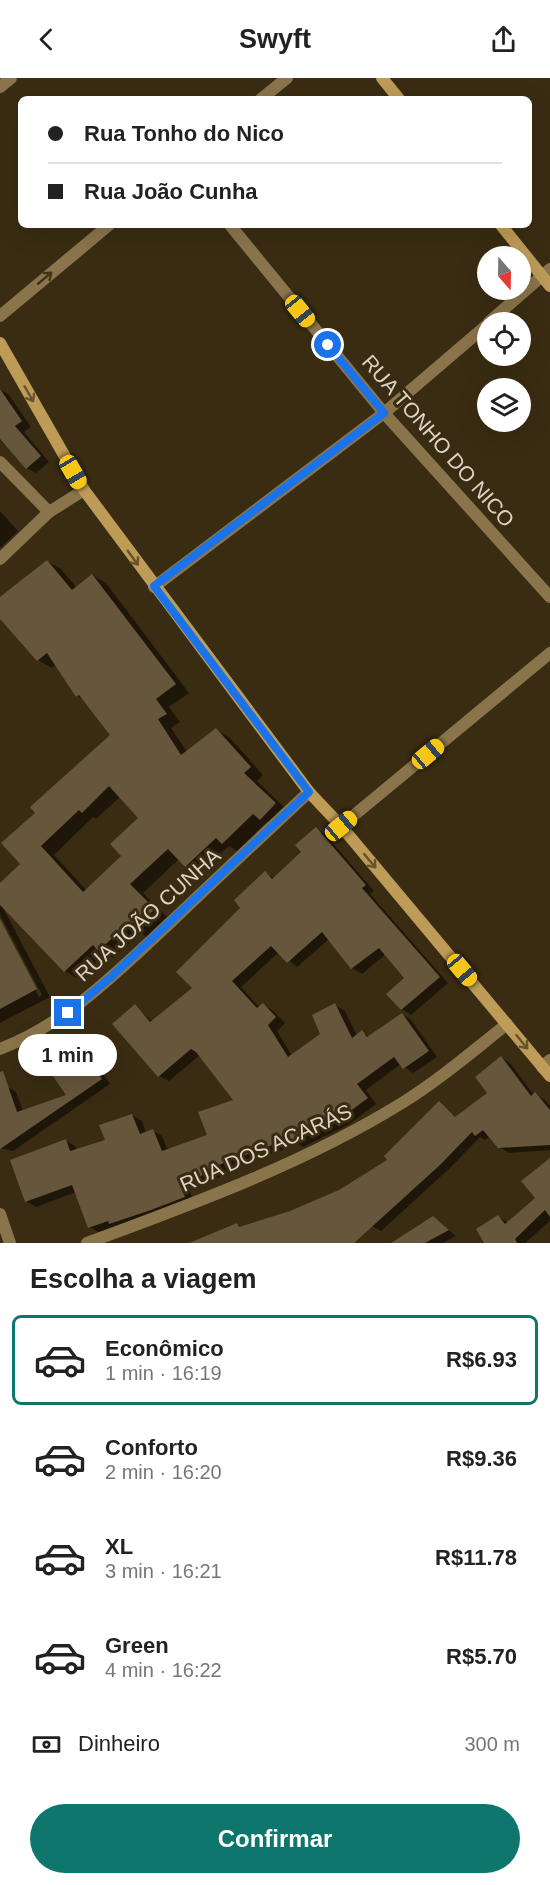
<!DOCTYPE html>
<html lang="pt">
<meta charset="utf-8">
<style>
body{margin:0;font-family:Helvetica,sans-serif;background:#f2f2f2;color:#222;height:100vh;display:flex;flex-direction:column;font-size:22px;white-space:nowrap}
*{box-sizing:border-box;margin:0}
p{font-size:20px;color:#767676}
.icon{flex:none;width:33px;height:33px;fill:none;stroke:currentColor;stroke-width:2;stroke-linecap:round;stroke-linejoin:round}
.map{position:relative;height:1165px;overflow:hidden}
.drawer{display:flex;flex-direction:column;background:#fff;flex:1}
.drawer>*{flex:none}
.guide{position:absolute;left:18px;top:18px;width:514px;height:132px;border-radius:9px;box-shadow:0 6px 24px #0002;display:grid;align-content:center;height:132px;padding:0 30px;background:#fff}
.needle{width:39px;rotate:160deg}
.buttons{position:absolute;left:477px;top:168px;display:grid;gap:12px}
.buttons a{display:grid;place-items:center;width:54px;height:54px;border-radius:50%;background:#fff;box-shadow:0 6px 24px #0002;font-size:30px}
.end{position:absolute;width:27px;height:27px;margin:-14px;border:8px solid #1a73e8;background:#fff;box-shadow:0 0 0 3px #fff}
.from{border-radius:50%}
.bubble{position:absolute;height:42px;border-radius:21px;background:#fff;box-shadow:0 6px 24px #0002;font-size:20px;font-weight:600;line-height:42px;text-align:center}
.car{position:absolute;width:18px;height:36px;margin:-18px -9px;border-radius:8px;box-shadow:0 0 4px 2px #0007;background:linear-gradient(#f5c518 24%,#345 0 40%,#f5c518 0 76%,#345 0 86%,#f5c518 0)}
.guide b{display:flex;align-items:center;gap:21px;height:57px;font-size:22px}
.guide b+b{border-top:2px solid #e0e0e0}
.guide i{width:15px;height:15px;background:#222}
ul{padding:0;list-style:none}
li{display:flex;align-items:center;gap:18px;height:90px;margin:0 12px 9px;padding:0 18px;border:3px solid transparent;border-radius:9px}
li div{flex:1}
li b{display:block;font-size:22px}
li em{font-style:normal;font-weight:600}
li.selected{border-color:#0f766e}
li>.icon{width:54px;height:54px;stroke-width:1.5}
h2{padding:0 30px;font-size:27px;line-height:72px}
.pay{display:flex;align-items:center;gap:15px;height:66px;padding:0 30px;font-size:22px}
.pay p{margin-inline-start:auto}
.primary-button{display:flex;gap:12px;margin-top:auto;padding:12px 30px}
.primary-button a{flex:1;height:69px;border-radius:36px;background:#0f766e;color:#fff;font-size:24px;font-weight:600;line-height:69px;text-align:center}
header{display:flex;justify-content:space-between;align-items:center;height:78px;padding:0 30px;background:#fff;font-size:27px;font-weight:600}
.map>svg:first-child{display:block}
.shadow{fill:#0007;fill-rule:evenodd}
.building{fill:#65563c;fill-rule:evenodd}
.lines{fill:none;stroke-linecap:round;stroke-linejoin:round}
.street{stroke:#8a744b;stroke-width:12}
.secondary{stroke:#be9b57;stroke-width:12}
.oneway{stroke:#413318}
.oneway2{stroke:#68532a}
.route{stroke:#1a73e8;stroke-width:8}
.labels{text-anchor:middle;stroke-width:6;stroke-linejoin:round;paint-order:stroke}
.street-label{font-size:21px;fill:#dcd3c4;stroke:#392c12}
</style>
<header><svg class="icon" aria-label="back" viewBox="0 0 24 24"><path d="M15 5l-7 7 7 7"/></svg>Swyft<svg class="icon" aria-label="share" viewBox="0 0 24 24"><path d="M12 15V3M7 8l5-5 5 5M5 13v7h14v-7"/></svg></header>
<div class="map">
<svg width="550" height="1165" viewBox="0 0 550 1165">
<rect width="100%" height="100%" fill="#392c12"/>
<g class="shadow">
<path d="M 0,311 L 9,317 L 31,349 L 24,354 L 49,384 L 36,395 L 27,390 L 0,362 Z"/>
<path d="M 0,433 L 18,453 L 0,470 Z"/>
<path d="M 47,483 L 61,491 L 77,510 L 92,497 L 106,505 L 189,615 L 169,629 L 180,644 L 171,650 L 187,674 L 216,652 L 230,660 L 263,697 L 257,703 L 289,734 L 275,749 L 267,744 L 237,773 L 229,768 L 199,796 L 179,781 L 143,815 L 167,839 L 147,859 L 141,855 L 113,880 L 106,876 L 78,901 L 65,893 L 2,828 L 50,919 L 0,945 L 0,844 L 39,919 L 42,917 L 0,837 L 0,807 L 22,786 L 38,735 L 112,657 L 86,623 L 77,618 L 56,587 L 52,590 L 38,582 L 0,538 L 0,521 ZM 121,718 L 140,740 L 123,778 L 87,813 L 54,777 L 93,739 L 96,741 Z"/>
<path d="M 316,751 L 325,756 L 374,813 L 370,816 L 448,905 L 411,937 L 402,931 L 407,900 L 386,876 L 362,896 L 352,890 L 329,861 L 297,889 L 279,874 L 241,909 L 260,930 L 263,927 L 272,932 L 285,945 L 277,953 L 292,978 L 322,956 L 335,927 L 345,933 L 357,958 L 362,954 L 370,959 L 402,936 L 411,942 L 437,979 L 413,995 L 401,986 L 366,1012 L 376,1026 L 348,1047 L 303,1069 L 298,1066 L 225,1093 L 226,1097 L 189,1111 L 194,1124 L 99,1154 L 89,1149 L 76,1114 L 36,1129 L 26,1123 L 66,1063 L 75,1068 L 77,1073 L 107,1063 L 132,1037 L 142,1043 L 146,1055 L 153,1053 L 162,1058 L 168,1073 L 209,1058 L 235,1022 L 200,977 L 169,1003 L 159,998 L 135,928 L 153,944 L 194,910 L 265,795 L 274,800 L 303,774 Z"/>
<path d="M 80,971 L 89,976 L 110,1006 L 13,1073 L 0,1070 L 0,1012 L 8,1009 L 16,1014 L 23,1033 L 68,1017 Z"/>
<path d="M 501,979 L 510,985 L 534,1017 L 544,1021 L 550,1028 L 550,1072 L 509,1075 L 499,1069 L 490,1058 L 485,1062 L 480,1059 L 449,1091 L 381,1153 L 372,1148 L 390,1083 L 439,1025 L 457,1040 L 489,1015 Z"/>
<path d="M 550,1082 L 550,1143 L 525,1165 L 487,1165 L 478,1151 L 499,1139 L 508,1145 L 537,1120 Z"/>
<path d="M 433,1140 L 456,1158 L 443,1165 L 394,1165 Z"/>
</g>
<g class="building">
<path d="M 0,311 L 22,343 L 15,348 L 41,378 L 26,391 L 0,361 Z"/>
<path d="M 47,482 L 72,512 L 92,496 L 176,606 L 156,621 L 167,636 L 158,641 L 181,677 L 216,650 L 251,689 L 244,695 L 276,725 L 260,742 L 253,736 L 222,766 L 216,760 L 185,789 L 168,771 L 130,806 L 155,831 L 132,852 L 127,847 L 98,873 L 93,867 L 64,894 L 0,827 L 0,805 L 20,786 L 1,765 L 35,735 L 30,729 L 110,657 L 79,617 L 76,619 L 47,575 L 37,583 L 0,541 L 0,519 ZM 109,708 L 138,740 L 110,766 L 121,778 L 83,814 L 41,768 L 79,732 L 82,735 Z"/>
<path d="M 316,749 L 366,807 L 362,810 L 440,899 L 401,932 L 386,916 L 404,900 L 379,870 L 351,891 L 322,854 L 287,885 L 271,868 L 232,903 L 257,930 L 263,925 L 276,939 L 268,947 L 288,979 L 320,956 L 312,937 L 335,925 L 352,960 L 362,952 L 367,959 L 402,935 L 429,973 L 403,991 L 394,979 L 357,1006 L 368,1020 L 338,1042 L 293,1065 L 291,1060 L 216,1088 L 218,1091 L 180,1106 L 185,1119 L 151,1132 L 109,1146 L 108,1143 L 88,1150 L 72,1107 L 25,1124 L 10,1082 L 66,1061 L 70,1073 L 105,1062 L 99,1047 L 132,1036 L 140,1056 L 153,1051 L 162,1073 L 207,1057 L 198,1034 L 233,1022 L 196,974 L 191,971 L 158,999 L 112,946 L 135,926 L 150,944 L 192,910 L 176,894 L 240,830 L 234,822 L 265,793 L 272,801 L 301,774 L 295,767 Z"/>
<path d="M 0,841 L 37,911 L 0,931 Z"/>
<path d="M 80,969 L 102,1001 L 0,1071 L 0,994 L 3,993 L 17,1034 L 66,1017 L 48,991 Z"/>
<path d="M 501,978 L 531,1018 L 535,1014 L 550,1032 L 550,1067 L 498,1070 L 483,1052 L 475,1058 L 472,1054 L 440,1087 L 354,1165 L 189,1165 L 237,1145 L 239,1149 L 290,1133 L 339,1112 L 387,1082 L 384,1078 L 439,1023 L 455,1039 L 487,1015 L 475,999 Z"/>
<path d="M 550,1080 L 550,1139 L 545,1132 L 515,1161 L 517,1165 L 484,1165 L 476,1151 L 498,1137 L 505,1146 L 535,1120 L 521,1103 Z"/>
<path d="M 433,1138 L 449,1152 L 425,1165 L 391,1165 Z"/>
</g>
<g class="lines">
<g class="street">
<path d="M 0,9 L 11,0"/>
<path d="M 261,21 L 287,0"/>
<path d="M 230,147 L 384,335 L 550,519"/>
<path d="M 0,238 L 109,147"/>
<path d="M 489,244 L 550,191"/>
<path d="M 0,384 L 49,434"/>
<path d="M 0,481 L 49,434 L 84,412"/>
<path d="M 154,509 L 384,335 L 488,246"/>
<path d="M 341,748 L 550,575"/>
<path d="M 0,971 C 68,945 119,892 172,843 C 217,800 263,757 309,714"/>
<path d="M 542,989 L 550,982"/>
<path d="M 0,1136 L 10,1165"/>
<path d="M 87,1165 C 195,1125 303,1086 402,1025 C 439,1002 473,973 507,946"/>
</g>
<g class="secondary">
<path d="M 382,0 L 399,21"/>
<path d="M 501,147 L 550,208"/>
<path d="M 0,265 L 84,412 L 309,714 L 341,748 L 550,998"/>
</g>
</g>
<defs><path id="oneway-shaft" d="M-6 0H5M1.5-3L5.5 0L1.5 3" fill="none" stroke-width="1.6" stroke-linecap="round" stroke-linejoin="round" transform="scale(1.5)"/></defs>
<use class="oneway" href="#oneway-shaft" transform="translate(45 200) rotate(-40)"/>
<g class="oneway2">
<use href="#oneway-shaft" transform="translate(29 316) rotate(60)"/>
<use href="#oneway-shaft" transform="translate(133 480) rotate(54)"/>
<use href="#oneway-shaft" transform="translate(370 783) rotate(50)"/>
<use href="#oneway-shaft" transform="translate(522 964) rotate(51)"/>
</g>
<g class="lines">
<path class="route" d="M 68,935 L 111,899 L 309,714 L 154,508 L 384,335 L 328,267"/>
</g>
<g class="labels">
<g class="street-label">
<text transform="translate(438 363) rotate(49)" y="7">RUA TONHO DO NICO</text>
<text transform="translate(148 837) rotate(-42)" y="7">RUA JOÃO CUNHA</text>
<text transform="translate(266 1070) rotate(-24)" y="7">RUA DOS ACARÁS</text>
</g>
</g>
</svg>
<div class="buttons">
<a><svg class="needle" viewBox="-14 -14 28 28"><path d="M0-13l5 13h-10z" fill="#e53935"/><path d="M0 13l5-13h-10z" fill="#767676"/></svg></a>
<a><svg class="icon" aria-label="locate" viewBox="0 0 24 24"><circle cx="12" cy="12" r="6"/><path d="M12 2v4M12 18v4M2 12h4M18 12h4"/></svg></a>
<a><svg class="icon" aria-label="layers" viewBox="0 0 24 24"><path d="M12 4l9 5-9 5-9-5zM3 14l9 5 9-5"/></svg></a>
</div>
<i class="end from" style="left:328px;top:267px"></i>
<i class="end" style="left:68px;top:935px"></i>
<div class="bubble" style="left:18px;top:956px;width:99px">1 min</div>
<i class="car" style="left:300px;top:233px;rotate:141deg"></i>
<i class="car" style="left:73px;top:394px;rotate:150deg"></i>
<i class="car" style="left:428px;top:676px;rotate:50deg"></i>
<i class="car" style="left:341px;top:748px;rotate:50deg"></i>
<i class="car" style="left:462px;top:892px;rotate:140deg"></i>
<div class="guide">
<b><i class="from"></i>Rua Tonho do Nico</b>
<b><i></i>Rua João Cunha</b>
</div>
</div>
<section class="drawer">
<h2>Escolha a viagem</h2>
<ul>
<li class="selected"><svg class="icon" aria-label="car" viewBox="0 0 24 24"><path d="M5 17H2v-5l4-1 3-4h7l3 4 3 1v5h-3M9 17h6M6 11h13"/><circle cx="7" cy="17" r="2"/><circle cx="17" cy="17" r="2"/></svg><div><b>Econômico</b><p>1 min · 16:19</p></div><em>R$6.93</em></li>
<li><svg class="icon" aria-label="car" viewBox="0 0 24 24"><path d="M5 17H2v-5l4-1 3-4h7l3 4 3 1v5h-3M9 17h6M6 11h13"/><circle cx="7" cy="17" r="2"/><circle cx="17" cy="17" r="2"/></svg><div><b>Conforto</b><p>2 min · 16:20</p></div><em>R$9.36</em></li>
<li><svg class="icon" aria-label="car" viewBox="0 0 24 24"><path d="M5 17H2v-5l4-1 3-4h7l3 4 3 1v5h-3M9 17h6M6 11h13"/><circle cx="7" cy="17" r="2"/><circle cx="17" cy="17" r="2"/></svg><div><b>XL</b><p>3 min · 16:21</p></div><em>R$11.78</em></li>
<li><svg class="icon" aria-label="car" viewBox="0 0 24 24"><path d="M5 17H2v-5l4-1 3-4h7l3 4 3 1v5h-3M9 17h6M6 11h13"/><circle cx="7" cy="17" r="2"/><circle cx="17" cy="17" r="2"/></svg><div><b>Green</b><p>4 min · 16:22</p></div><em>R$5.70</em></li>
</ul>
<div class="pay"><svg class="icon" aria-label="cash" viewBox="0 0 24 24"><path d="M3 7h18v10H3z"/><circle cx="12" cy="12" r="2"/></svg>Dinheiro<p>300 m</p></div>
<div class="primary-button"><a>Confirmar</a></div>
</section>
